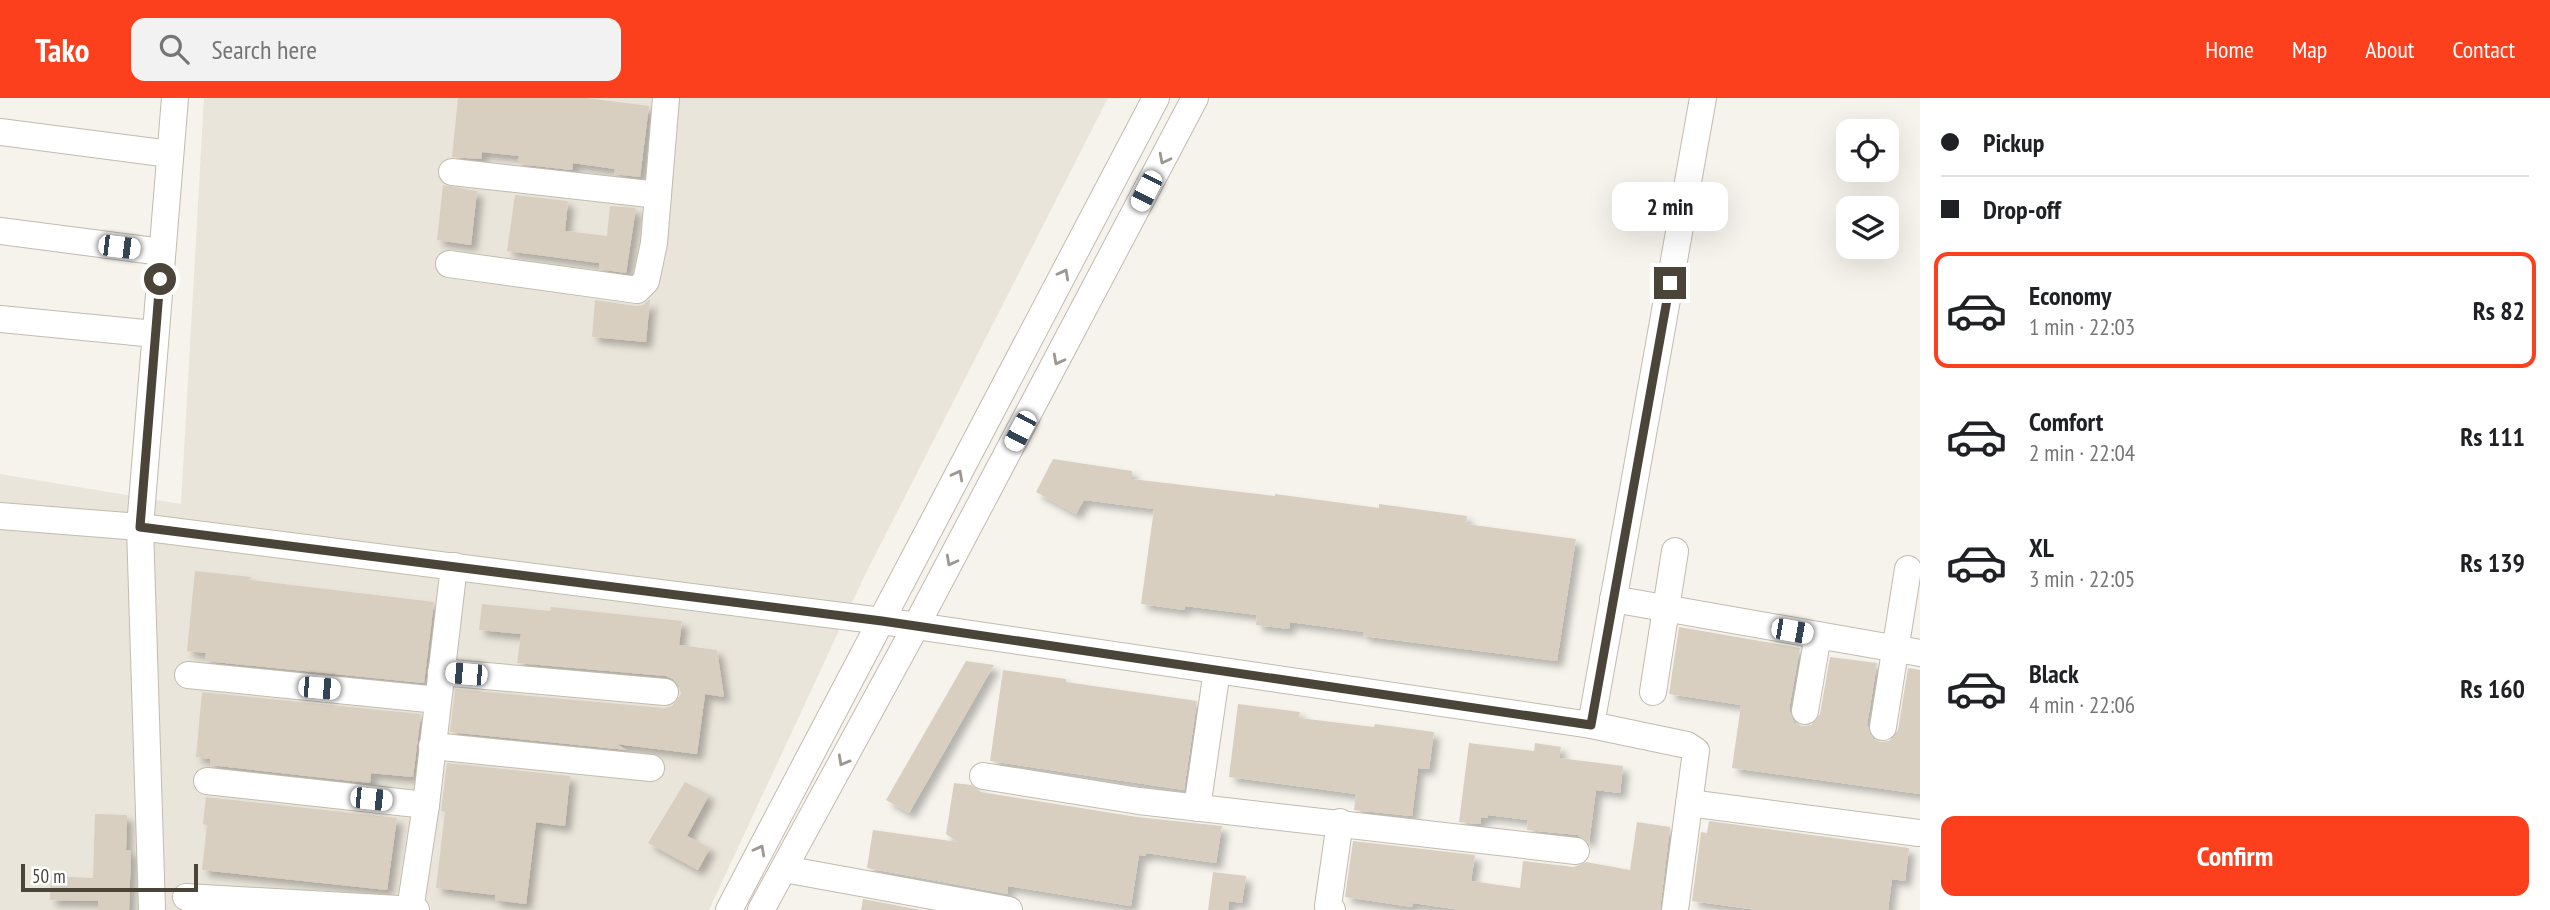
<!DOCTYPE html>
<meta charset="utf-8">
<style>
body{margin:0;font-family:"PT Sans Narrow",sans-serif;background:#f2f2f2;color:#202124;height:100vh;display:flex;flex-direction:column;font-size:26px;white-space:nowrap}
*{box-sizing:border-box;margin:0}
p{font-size:23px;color:#757577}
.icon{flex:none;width:38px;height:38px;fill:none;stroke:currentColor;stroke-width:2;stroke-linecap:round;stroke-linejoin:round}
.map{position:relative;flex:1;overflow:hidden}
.details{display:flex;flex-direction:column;background:#fff;width:630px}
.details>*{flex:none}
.top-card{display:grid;align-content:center;height:154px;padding:0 21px;background:#fff}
.fabs{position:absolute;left:1836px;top:21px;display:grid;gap:14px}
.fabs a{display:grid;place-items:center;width:63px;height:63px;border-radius:14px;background:#fff;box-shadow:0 7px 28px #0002;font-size:35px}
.scale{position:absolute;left:21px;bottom:18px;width:177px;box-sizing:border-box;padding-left:7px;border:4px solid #4b4439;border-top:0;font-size:19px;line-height:24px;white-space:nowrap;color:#4b4439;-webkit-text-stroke:5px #fff;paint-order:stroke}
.end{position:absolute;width:32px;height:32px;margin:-16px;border:9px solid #4b4439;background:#fff;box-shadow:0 0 0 4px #fff}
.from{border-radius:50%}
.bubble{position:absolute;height:49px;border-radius:14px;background:#fff;box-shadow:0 7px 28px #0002;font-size:23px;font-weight:700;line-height:49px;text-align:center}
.car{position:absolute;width:21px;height:42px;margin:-21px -10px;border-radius:9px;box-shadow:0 0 5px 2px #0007;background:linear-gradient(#fff 24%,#345 0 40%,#fff 0 76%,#345 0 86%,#fff 0)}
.top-card b{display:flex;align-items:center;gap:24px;height:66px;font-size:26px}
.top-card b+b{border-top:2px solid #e0e0e0}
.top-card i{width:18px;height:18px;background:#202124}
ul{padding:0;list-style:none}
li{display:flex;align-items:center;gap:21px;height:116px;margin:0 14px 10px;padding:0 7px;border:4px solid transparent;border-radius:14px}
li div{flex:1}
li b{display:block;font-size:26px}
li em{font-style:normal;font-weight:700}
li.current{border-color:#fc3f1d}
li>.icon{width:63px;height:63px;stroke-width:1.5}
.primary-button{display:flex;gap:14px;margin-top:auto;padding:14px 21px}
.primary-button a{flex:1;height:80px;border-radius:14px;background:#fc3f1d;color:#fff;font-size:28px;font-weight:700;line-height:80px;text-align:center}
header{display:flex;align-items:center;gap:42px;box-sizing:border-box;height:98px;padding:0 35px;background:#fc3f1d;color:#fff}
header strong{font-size:33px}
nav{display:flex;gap:38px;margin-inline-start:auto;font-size:24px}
.search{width:490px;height:63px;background:#f2f2f2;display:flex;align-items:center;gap:18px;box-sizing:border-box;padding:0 24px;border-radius:14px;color:#757577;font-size:26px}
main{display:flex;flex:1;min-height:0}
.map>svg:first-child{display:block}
.residential{fill:#eae5da}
.building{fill:#d8cfc1;filter:url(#shadow)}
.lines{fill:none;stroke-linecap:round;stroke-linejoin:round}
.minor-casing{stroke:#c2bbae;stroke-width:28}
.minor{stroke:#fff;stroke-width:26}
.oneway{stroke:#9c9892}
.route{stroke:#4b4439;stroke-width:9}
</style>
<header>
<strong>Tako</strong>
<div class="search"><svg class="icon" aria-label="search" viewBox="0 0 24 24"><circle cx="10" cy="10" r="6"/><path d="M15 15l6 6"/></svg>Search here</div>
<nav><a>Home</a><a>Map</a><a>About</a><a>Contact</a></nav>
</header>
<main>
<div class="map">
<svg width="1920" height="812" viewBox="0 0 1920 812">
<defs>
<filter id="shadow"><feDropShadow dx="6" dy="6" stdDeviation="3.5" flood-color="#0004"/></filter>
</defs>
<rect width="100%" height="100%" fill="#f6f3ec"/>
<path class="residential" d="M 204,0 L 1108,0 L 864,479 L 709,812 L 0,812 L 0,376 L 181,406 Z"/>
<g class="building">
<path d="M 458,0 L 585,0 L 649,8 L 640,79 L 614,76 L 615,71 L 573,65 L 572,72 L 518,66 L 519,58 L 482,54 L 481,61 L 452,59 Z"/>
<path d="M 443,87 L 477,93 L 471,147 L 437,142 Z"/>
<path d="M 515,97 L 568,103 L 565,133 L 607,138 L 610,108 L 636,110 L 626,175 L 599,171 L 599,165 L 507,153 Z"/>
<path d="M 650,201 L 646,244 L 592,239 L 595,202 L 635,208 L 643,207 Z"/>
<path d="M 1053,361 L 1132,373 L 1132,381 L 1275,398 L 1275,396 L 1379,410 L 1379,406 L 1467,418 L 1466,426 L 1576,441 L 1557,563 L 1363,538 L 1364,534 L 1290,524 L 1289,531 L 1256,527 L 1257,517 L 1185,508 L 1184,512 L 1141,506 L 1154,411 L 1084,402 L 1076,416 L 1036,394 Z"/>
<path d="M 195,473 L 251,479 L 250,482 L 434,504 L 424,585 L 205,563 L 206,555 L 187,553 Z"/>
<path d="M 482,506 L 550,513 L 551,509 L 682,523 L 679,547 L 717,552 L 724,599 L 705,596 L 697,656 L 616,646 L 627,652 L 450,634 L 455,591 L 664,610 L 672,608 L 681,596 L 679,587 L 673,581 L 666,578 L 517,565 L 521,536 L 479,532 Z"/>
<path d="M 1679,529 L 1800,550 L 1789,611 L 1794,625 L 1802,628 L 1811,627 L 1820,616 L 1830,559 L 1877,565 L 1867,627 L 1873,641 L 1880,644 L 1889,643 L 1898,632 L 1908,570 L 1920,572 L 1920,696 L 1732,670 L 1741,607 L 1669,596 Z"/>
<path d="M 966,563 L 994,567 L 909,715 L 886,702 Z"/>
<path d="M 1003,572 L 1066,581 L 1066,584 L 1197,603 L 1184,692 L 990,663 Z"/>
<path d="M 202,594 L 421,616 L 413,679 L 371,675 L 370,685 L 210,667 L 210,661 L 196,659 Z"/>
<path d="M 1238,606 L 1300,614 L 1299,620 L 1374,629 L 1375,626 L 1434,634 L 1429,671 L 1418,670 L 1412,718 L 1354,712 L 1356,696 L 1229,679 Z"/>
<path d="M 1469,645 L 1534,653 L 1535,645 L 1561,649 L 1559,660 L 1623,668 L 1620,695 L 1596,692 L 1589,745 L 1578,737 L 1527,732 L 1528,722 L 1488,717 L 1488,720 L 1481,719 L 1480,726 L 1459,724 Z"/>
<path d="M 447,665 L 570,678 L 565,728 L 536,724 L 526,806 L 495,802 L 495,797 L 436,790 L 445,714 L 441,713 Z"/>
<path d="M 685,684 L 709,697 L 687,738 L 710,750 L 698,772 L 648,745 Z"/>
<path d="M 954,685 L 971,687 L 981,694 L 1137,719 L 1222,728 L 1216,765 L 1146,755 L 1146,758 L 1139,757 L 1131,808 L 1008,788 L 1008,796 L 867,770 L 873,732 L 958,744 L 946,736 Z"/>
<path d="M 206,699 L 397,720 L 387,792 L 202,772 L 207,727 L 203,726 Z"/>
<path d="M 95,716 L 127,717 L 126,752 L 131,752 L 129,812 L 98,812 L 98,803 L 50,802 L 51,778 L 93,780 Z"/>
<path d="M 1709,723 L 1909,750 L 1905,783 L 1892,781 L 1888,812 L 1757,812 L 1692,803 L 1701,734 L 1707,735 Z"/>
<path d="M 1637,724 L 1670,729 L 1660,812 L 1461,812 L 1413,805 L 1412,809 L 1345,799 L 1353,743 L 1475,757 L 1471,783 L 1520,790 L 1523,763 L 1574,769 L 1586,764 L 1630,772 Z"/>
<path d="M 1213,774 L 1246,778 L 1242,805 L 1229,803 L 1228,812 L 1208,812 Z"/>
<path d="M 863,801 L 921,812 L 861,812 Z"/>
</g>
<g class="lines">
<g class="minor-casing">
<g id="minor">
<path d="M 0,34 L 170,56"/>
<path d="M 452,74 L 658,97"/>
<path d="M 0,133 L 162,154"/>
<path d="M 449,166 L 637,192 L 646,183 L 654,145 L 666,0"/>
<path d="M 0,221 L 155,236"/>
<path d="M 0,418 L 140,429 L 882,523 L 1591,627 L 1703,0"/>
<path d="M 1613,501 L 1920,555"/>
<path d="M 441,574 L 665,594"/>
<path d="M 188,577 L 438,602"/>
<path d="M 1653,594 L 1675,453"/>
<path d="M 1805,613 L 1818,537"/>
<path d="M 1591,627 L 1687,647 L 1696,653 L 1675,812"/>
<path d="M 1883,629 L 1908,471"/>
<path d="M 432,648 L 651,670"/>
<path d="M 983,678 L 1139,703 L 1576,753"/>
<path d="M 207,683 L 426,707"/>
<path d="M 1689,705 L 1919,735"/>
<path d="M 1197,710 L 1217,572"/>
<path d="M 784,771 L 1009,812"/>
<path d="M 186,799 L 416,812"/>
<path d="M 152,812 L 140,429 L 175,0"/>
<path d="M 410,812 L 426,707 L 454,468"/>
<path d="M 729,812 L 1156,0"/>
<path d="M 761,812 L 916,528 L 1195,0"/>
<path d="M 1332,812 L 1328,808 L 1340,724"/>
</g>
</g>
<use href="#minor" class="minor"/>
</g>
<defs><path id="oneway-chevron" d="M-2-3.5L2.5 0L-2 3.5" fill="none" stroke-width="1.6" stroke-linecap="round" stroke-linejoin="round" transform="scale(1.75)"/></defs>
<g class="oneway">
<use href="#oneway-chevron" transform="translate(1164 61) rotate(117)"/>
<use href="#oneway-chevron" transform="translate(1064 176) rotate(-62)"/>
<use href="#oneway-chevron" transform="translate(1058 262) rotate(118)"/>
<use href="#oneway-chevron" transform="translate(958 377) rotate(-62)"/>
<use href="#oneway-chevron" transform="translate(951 463) rotate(118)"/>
<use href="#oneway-chevron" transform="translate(843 663) rotate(119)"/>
<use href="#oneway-chevron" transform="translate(760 752) rotate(-62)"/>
</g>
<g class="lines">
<path class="route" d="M 160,181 L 140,429 L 882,523 L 1591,627 L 1670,185"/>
</g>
</svg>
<div class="fabs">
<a><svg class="icon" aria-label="locate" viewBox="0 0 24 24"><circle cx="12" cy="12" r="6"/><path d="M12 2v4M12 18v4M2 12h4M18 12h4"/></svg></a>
<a><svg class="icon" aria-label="layers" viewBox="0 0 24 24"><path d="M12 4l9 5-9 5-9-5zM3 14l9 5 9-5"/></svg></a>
</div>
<div class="scale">50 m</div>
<i class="end from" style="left:160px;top:181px"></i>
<i class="end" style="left:1670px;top:185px"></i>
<div class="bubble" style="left:1612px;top:84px;width:116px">2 min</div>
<i class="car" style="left:1146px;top:93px;rotate:207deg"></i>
<i class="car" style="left:119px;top:149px;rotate:97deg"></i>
<i class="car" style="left:1020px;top:333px;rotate:208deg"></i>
<i class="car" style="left:1792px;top:533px;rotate:100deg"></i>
<i class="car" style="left:466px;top:576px;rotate:275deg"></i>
<i class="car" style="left:319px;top:590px;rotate:95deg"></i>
<i class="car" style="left:371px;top:701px;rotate:96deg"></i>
</div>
<section class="details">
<div class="top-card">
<b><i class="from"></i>Pickup</b>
<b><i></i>Drop-off</b>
</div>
<ul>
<li class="current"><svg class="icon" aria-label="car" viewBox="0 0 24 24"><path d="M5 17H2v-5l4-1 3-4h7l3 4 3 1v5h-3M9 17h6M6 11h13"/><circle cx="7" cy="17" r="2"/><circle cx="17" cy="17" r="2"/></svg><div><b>Economy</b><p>1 min · 22:03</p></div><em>Rs 82</em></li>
<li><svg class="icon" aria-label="car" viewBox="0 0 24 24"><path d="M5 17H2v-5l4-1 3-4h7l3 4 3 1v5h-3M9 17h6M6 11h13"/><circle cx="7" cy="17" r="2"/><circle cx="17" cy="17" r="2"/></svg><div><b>Comfort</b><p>2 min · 22:04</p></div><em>Rs 111</em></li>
<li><svg class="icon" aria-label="car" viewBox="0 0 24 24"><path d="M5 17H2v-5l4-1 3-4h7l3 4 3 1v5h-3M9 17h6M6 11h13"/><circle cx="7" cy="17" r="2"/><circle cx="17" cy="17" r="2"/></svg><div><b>XL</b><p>3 min · 22:05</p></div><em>Rs 139</em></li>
<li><svg class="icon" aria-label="car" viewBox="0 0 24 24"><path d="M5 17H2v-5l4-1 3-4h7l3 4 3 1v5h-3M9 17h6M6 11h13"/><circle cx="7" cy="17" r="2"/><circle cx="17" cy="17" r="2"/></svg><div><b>Black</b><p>4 min · 22:06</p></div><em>Rs 160</em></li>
</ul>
<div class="primary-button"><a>Confirm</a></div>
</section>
</main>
